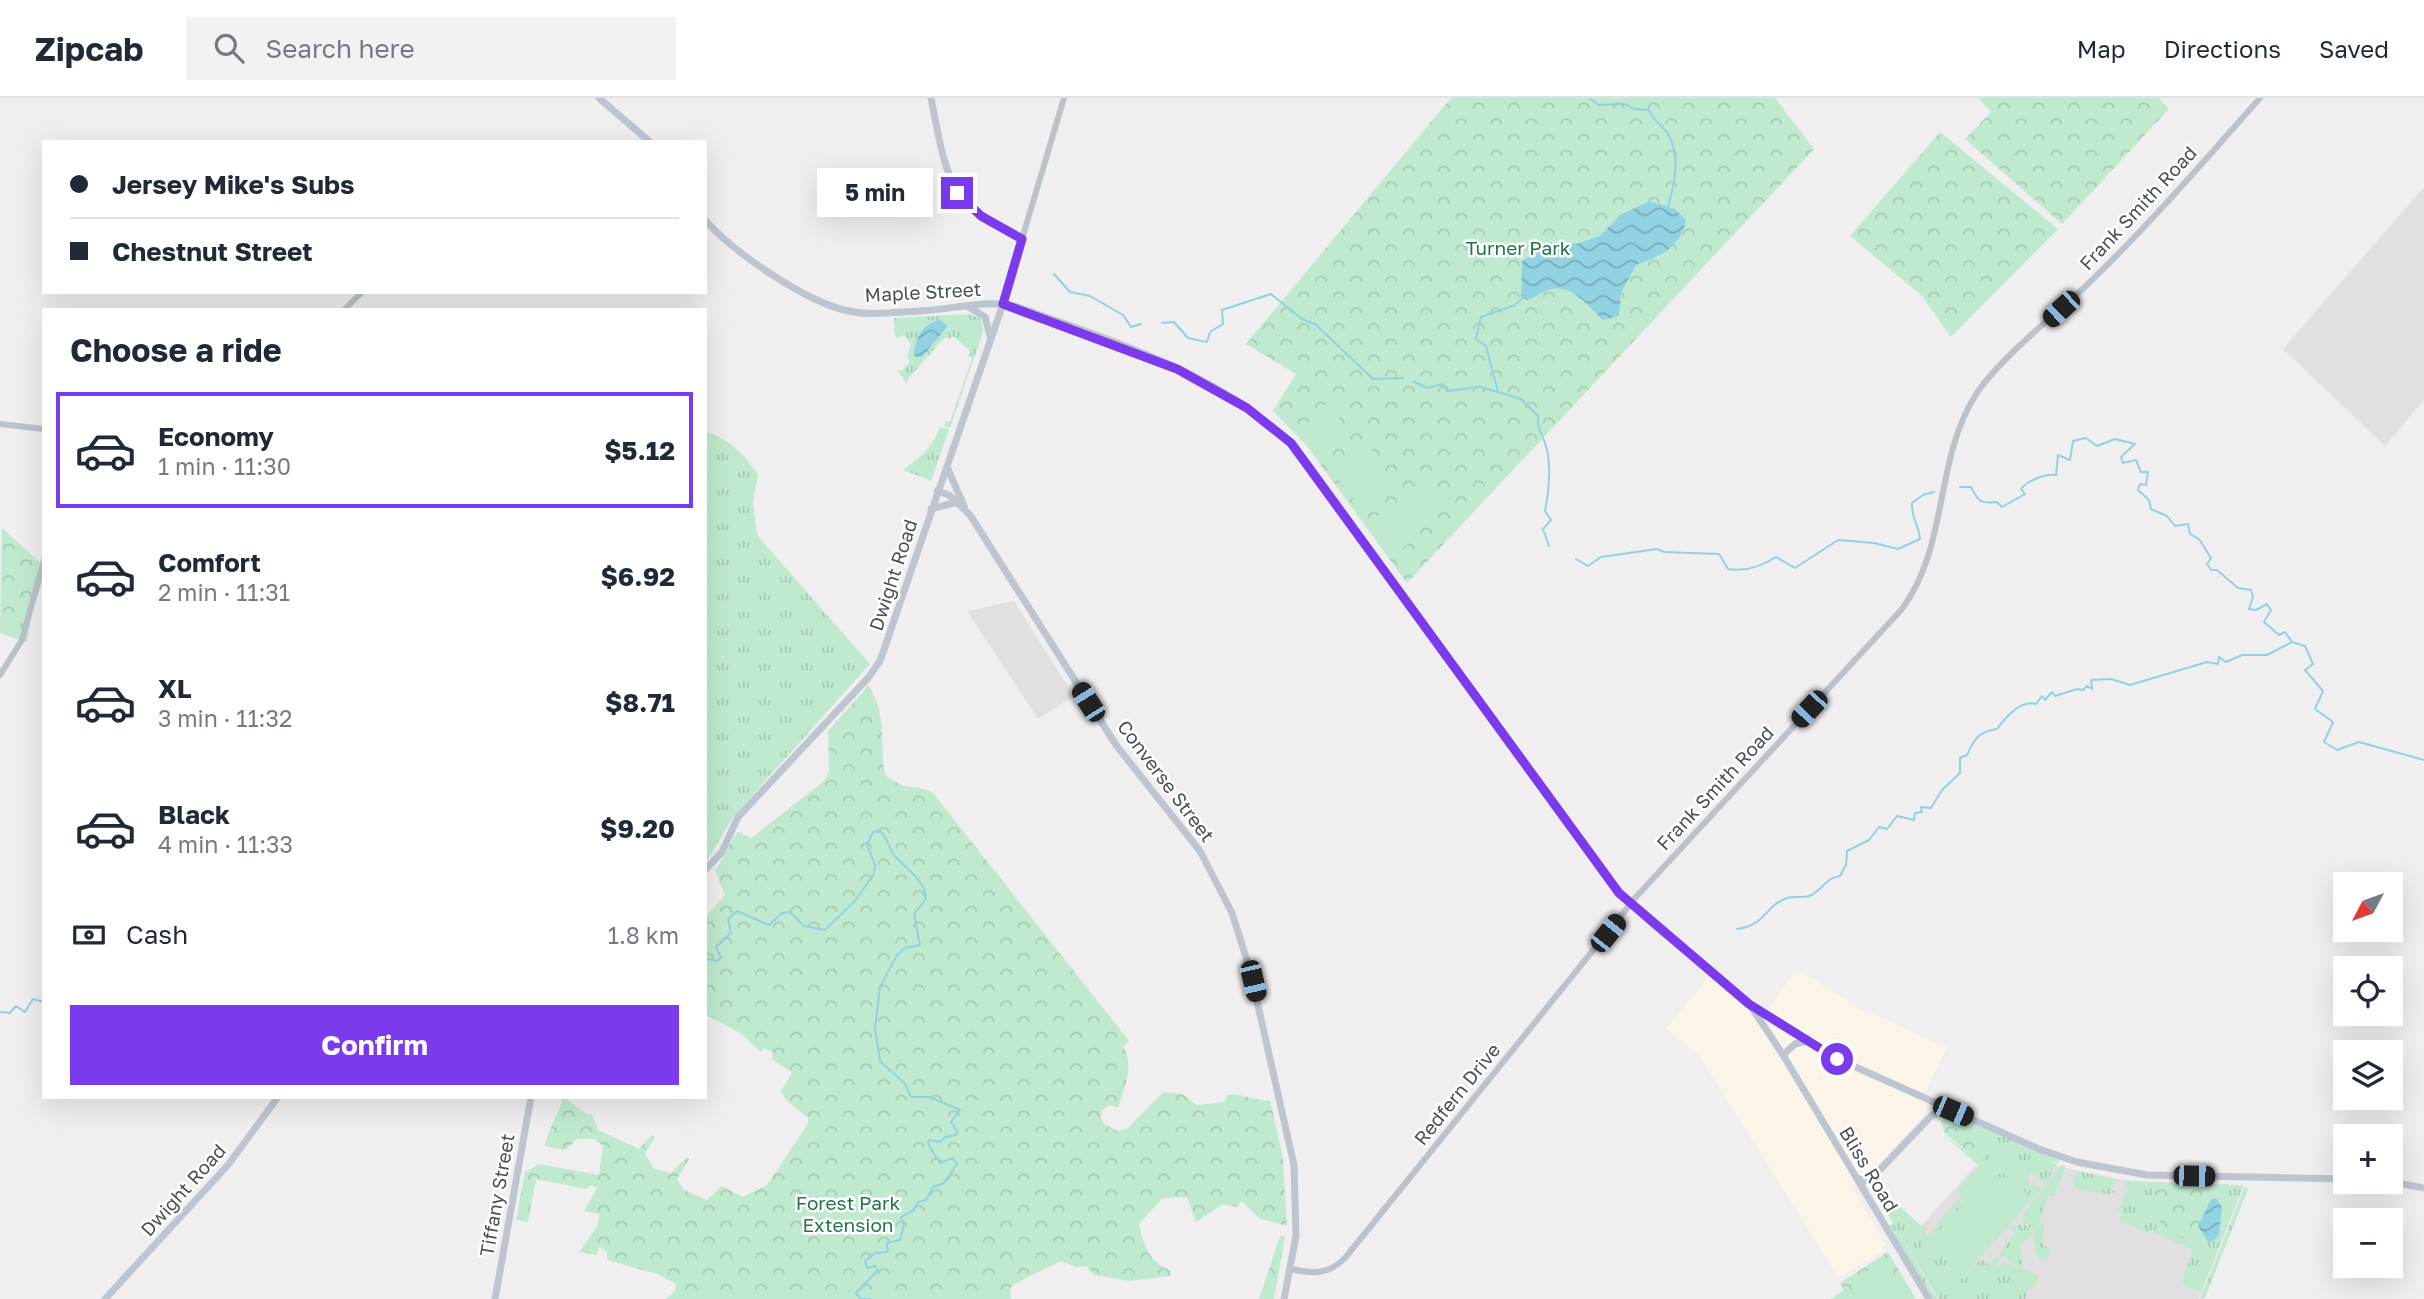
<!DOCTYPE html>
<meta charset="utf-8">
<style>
body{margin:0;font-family:"Golos Text",sans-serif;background:#f2f2f3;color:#1f2937;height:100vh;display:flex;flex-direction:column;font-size:26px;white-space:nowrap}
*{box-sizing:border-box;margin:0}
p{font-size:23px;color:#747a83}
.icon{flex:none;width:38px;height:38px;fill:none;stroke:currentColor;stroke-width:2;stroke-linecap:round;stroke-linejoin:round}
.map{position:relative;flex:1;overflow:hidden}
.panel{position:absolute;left:42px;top:210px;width:665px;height:791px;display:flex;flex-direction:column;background:#fff;border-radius:0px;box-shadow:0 7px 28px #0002}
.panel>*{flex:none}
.top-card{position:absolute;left:42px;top:42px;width:665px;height:154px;border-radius:0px;box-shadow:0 7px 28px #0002;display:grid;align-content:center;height:154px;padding:0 28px;background:#fff}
.needle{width:46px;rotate:229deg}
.tools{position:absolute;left:2333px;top:774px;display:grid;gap:14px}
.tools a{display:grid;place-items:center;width:70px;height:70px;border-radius:0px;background:#fff;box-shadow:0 7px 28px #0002;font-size:35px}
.end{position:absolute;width:32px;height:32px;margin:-16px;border:9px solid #7c3aed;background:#fff;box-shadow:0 0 0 4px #fff}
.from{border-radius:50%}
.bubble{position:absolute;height:49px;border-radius:0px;background:#fff;box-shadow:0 7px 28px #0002;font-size:23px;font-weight:700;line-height:49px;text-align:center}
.car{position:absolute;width:21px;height:42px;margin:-21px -10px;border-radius:9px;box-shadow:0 0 5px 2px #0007;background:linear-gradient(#222 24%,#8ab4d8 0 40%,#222 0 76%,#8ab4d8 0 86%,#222 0)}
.top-card b{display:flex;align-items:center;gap:24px;height:66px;font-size:26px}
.top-card b+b{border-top:2px solid #e0e1e3}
.top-card i{width:18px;height:18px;background:#1f2937}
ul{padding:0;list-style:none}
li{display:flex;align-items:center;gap:21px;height:116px;margin:0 14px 10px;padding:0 14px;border:4px solid transparent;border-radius:0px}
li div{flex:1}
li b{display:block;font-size:26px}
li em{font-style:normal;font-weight:700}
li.active{border-color:#7c3aed}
li>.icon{width:63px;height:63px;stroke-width:1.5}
h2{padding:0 28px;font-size:32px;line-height:84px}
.pay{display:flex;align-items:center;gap:18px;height:77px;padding:0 28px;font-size:26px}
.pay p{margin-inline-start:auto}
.primary-button{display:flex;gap:14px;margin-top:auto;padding:14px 28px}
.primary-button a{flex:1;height:80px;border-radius:0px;background:#7c3aed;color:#fff;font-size:28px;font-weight:700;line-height:80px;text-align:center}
header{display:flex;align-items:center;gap:42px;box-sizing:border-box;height:98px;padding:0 35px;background:#fff;border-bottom:2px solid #e0e1e3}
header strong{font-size:33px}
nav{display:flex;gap:38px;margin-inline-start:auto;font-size:24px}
.search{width:490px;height:63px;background:#f2f2f3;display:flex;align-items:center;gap:18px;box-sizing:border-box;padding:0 24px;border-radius:0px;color:#747a83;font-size:26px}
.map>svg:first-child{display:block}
.commercial{fill:#faf5e8}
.education{fill:#e1dfdf}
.grass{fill:url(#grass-tufts)}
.forest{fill:url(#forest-crowns)}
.garden{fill:#c0ead0;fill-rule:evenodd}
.water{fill:url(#water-waves)}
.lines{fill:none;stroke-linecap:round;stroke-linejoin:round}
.stream{stroke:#91d2e3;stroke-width:2}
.tertiary{stroke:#bbc2c9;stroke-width:6}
.secondary{stroke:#bdc6d0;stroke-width:7}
.route{stroke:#7c3aed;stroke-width:9}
.labels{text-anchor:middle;stroke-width:5;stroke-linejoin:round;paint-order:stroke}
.street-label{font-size:19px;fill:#485159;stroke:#fff}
.park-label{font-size:19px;fill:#1f744a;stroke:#fff}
</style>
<header>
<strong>Zipcab</strong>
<div class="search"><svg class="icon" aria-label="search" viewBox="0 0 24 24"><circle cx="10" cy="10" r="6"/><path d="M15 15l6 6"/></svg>Search here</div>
<nav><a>Map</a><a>Directions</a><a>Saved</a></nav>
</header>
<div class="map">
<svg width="2424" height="1201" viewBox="0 0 2424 1201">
<defs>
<pattern id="grass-tufts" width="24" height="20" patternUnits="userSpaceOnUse" patternTransform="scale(1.75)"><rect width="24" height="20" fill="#c0ead0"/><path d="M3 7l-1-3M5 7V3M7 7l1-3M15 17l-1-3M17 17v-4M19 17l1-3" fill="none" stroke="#a6cab5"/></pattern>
<pattern id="forest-crowns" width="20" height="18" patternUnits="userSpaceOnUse" patternTransform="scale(1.75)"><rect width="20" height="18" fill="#c0ead0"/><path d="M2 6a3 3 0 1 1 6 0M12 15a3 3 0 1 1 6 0" fill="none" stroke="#a6cab5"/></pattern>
<pattern id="water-waves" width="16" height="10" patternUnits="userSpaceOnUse" patternTransform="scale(1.75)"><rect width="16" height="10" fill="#91d2e3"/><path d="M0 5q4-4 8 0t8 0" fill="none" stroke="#78adbb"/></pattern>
</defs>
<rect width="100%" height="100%" fill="#f0eeee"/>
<path class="commercial" d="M 1797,871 L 1859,910 L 1947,949 L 1927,991 L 1925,1016 L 1870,1076 L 1851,1088 L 1886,1147 L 1882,1149 L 1884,1153 L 1838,1179 L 1699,957 L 1666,931 L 1709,878 L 1757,921 L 1766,914 Z"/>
<g class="education">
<path d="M 2424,89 L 2424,302 L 2385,348 L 2283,251 Z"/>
<path d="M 1014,503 L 1074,598 L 1038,621 L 967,513 Z"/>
<path d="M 2040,1061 L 2065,1070 L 2130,1083 L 2244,1087 L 2199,1201 L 1938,1201 L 1908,1151 L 1926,1133 L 1921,1128 L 1976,1067 L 1981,1071 Z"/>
</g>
<g class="grass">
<path d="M 970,216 L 981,221 L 983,234 L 950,330 L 944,328 L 946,323 L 950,324 L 972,260 L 968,258 L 971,254 L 953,238 L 949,241 L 945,239 L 907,282 L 907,286 L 897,272 L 902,273 L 910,263 L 907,259 L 911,245 L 903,237 L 898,241 L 895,237 L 894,220 Z"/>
<path d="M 940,329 L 949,331 L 931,383 L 903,372 C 921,358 930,353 940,329 Z"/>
<path d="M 705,333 C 731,343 743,354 758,377 L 753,403 L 757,437 L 870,566 L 733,719 L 705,766 Z"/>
<path d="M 1943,1016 L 1954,1017 L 2059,1062 L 2059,1065 L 2045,1061 L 2057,1066 L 2045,1086 L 2032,1074 L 2028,1078 L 2029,1084 L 2041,1091 L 2034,1099 L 2030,1096 L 2025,1102 C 2026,1077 2010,1073 1990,1071 L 1961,1097 L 1957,1092 L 1979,1068 L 1943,1036 L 1981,1064 L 1998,1042 Z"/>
<path d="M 2061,1067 L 2066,1069 L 2054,1098 L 2048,1098 L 2040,1124 L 2044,1126 L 2043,1146 L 2051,1153 L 2047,1164 L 2039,1161 L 2033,1141 L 2035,1134 L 2024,1125 L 2022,1118 Z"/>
<path d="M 2077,1073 L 2119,1082 L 2114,1084 L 2111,1091 L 2115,1094 L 2110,1096 L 2077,1092 L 2073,1084 Z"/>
<path d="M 1990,1076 C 2011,1073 2025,1088 2018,1108 C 2003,1130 1950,1201 1927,1160 L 1929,1141 L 1981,1082 Z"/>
<path d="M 2127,1083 L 2160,1085 L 2153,1097 C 2156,1105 2156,1117 2160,1123 C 2169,1136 2194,1149 2208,1145 L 2198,1129 L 2215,1086 L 2243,1088 L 2201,1194 L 2181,1186 L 2193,1152 L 2150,1132 L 2148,1135 L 2120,1123 L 2123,1115 L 2115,1111 L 2121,1108 L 2128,1090 L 2125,1088 Z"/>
<path d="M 2245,1088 L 2248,1091 L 2205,1200 L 2200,1201 Z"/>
<path d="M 1887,1097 L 1926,1132 L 1922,1162 L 1927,1170 L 1955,1180 L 1954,1188 L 1981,1161 L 1989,1167 L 1998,1158 L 2001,1161 L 1996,1167 L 1998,1169 L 2004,1163 L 2039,1178 L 2034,1190 L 2030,1189 L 2025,1201 L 1939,1201 L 1894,1127 L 1937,1201 L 1932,1201 L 1889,1128 L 1893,1125 L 1883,1107 Z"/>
<path d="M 2020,1125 L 2029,1130 L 2032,1137 L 2019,1148 L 2023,1162 L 2020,1169 L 1999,1156 L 2015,1134 L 2011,1130 Z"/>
</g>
<g class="forest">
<path d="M 1451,0 L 1775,0 L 1814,51 L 1407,485 L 1307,348 L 1273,313 L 1296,276 L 1246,246 Z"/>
<path d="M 1978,0 L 2159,0 L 2169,11 L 2062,126 L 1965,41 L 1991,14 Z"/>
<path d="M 1940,34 L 2058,131 L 1951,239 L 1922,198 L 1850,138 Z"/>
<path d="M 2,430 L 44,468 L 44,481 L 32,512 L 27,545 L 0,535 Z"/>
<path d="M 868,588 C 887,612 880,649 885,677 C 908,695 912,684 933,695 L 1129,943 L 1123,949 C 1135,964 1124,993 1118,1010 L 1110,1007 L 1102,1012 L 1101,1020 L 1105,1027 L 1118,1033 L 1128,1030 L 1163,994 L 1182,996 L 1197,1007 L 1225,1004 L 1227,997 C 1243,994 1256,1005 1270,1002 L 1283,1060 L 1287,1128 L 1259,1120 L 1242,1103 L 1237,1109 L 1223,1106 L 1196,1124 L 1187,1099 L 1163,1100 L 1139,1126 C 1143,1146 1149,1164 1170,1172 L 1171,1178 L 1130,1183 L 1094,1177 L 1086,1168 L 1076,1169 L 1061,1163 L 1014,1186 L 1010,1191 L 1011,1201 L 666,1201 L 675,1193 L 676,1186 L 657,1176 L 607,1162 L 607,1153 L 599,1149 L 597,1157 L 579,1154 L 598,1127 L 599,1116 L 584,1113 L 597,1090 L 591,1087 L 586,1091 L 536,1081 L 528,1124 L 516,1122 L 525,1074 L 539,1066 L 599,1077 L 603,1048 L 594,1041 L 577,1041 L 565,1052 L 545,1048 C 548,1030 559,1017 563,999 L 588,1017 L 592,1016 L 598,1032 L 639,1051 L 652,1037 L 655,1039 L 645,1056 L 654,1071 L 671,1075 L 687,1059 L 689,1061 L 677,1081 L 684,1092 L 707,1102 L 722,1088 L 742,1099 L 767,1087 L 808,1026 L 808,1020 L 786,1002 L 781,993 L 792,975 L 772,961 L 773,955 L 764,950 L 761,954 L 740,935 L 705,916 L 705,819 L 725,797 L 715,772 C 725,760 729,745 738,734 L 751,740 L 823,684 L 829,674 L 828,633 Z"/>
<path d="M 1946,1018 L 1996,1040 L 1998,1045 L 1980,1064 L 1944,1034 L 1941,1023 Z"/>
<path d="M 2160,1085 L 2215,1086 L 2198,1129 L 2209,1145 C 2196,1149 2160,1134 2157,1118 C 2155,1112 2156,1105 2153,1097 Z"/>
<path d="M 1280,1138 L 1285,1138 L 1274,1201 L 1259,1201 Z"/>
<path d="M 1888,1154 L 1916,1201 L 1831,1201 L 1844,1192 L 1840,1185 Z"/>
</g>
<g class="garden">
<path d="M 1329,304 C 1344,319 1344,339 1328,354 L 1303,329 Z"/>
<path d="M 1371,350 L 1392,389 L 1378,399 L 1359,405 L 1352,400 L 1330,368 Z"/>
<path d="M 1418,383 L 1442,413 L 1414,438 L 1399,417 L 1397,405 Z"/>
<path d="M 1389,409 L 1414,441 L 1395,456 L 1369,424 Z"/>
<path d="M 1993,1070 C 2013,1069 2025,1081 2025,1101 L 2030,1096 L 2034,1099 L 1955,1188 L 1951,1185 L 1954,1180 C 1932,1181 1918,1166 1922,1144 L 1976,1080 ZM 1991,1076 C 2011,1073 2025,1088 2018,1108 C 2004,1130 1950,1201 1927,1160 L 1929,1140 L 1981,1082 Z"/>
<path d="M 1985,1082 L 2015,1109 L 1961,1169 L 1931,1142 Z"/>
<path d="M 1883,1163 L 1907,1201 L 1849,1201 L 1856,1197 L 1848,1184 Z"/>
</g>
<g class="water">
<path d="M 1650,103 L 1675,111 L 1686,122 C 1682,149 1659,159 1636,167 L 1621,195 L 1619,218 L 1603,222 C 1590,210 1573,187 1553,191 C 1544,192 1536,199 1527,202 L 1521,198 L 1522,163 L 1551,144 L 1576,146 L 1600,138 L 1620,117 Z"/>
<path d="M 940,222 L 948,228 L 922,259 L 915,259 C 911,244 924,224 940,222 Z"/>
<path d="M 2216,1100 L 2222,1109 L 2219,1138 L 2209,1145 L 2198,1128 L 2211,1101 Z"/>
</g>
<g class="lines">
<g class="stream">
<path d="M 1589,0 L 1599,7 L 1625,6 L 1634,11 L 1649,12 C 1653,23 1664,28 1669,38 C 1681,59 1674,87 1668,109"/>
<path d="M 1054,176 L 1070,194 L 1090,198 L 1123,217 L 1131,229 L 1141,226"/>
<path d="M 1524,199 L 1515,207 L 1481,219 L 1476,241 L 1486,248 L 1498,294 L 1521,301 L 1538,318 C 1537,331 1541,334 1545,345 C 1552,364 1549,394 1545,413 L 1551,422 L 1543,431 L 1549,448"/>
<path d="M 1162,225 L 1174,224 L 1188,240 L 1207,244 L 1210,234 L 1223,226 L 1222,212 L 1271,196 L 1302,221 L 1315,226 L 1373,281 L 1403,280"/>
<path d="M 1413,283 L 1427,290 L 1443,286 L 1447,293 L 1480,289 L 1498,294"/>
<path d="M 1960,389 L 1971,389 C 1978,403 1980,406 1997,404 L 2002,409 L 2025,396 L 2021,391 C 2028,382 2045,376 2056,377 L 2058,357 L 2070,362 L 2073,343 L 2086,340 L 2097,348 L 2115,341 L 2135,346 L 2121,359 L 2123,365 L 2136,362 L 2141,374 L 2148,374 L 2146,387 L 2140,386 L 2138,392 L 2149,402 L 2151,411 L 2167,418 L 2175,428 L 2188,426 L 2190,436 L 2199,441 L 2211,460 L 2207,466 L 2211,472 L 2217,472 L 2238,490 L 2251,492 L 2253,499 L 2249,511 L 2256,512 L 2267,506 L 2271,512 L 2264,524 L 2279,537 L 2285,534 L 2292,544 L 2305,548 L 2313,566 L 2305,572 L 2323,593 L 2315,611 L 2333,624 L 2324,644 L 2337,652 L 2359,644 L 2424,662"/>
<path d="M 1576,461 L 1588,468 L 1601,459 L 1657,451 L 1664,454 L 1719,456 L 1728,471 C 1745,474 1762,468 1776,459 L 1795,470 L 1838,442 L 1874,445 L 1898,451 L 1920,441 C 1919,427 1911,420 1912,405 L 1923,397 L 1934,394"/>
<path d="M 1737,831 C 1768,826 1763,809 1787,800 C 1794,798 1802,800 1809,798 C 1821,794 1825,780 1840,778 L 1846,767 L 1847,753 L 1869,742 L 1879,729 L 1887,731 L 1897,718 L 1914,722 L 1915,715 L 1922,714 L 1921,709 L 1931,710 L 1942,692 L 1960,675 L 1960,660 L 1967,657 C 1974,641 1978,634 1997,631 C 2005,620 2021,601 2036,606 L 2042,598 L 2045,602 L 2052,594 L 2055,598 L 2077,591 L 2083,592 L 2087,588 L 2092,591 L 2091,582 L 2111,581 L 2130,587 L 2207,564 L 2218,566 L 2219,559 L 2226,564 L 2242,557 L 2267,557 L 2292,544"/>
<path d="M 705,860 L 717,863 L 721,860 L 716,849 L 731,835 L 728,821 L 737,813 L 769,827 L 782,815 L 790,814 L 804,828 L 825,832 L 854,804 L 874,776 L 875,767 L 867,747 L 873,734 L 880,733 C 888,740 888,749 894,757 C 906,771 925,781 926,801 L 914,816 L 920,847 L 905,850 L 897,857 L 880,889 L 875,930 L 880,963 L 905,986 L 911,999 L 930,999 L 960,1012 L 951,1024 L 957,1033 L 956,1037 L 945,1039 L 940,1044 L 929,1042 L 928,1046 L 940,1065 L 953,1060 L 957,1066 L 944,1085 L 933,1089 L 926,1102 L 918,1104 L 914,1112 L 901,1119 L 904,1127 L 900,1142 L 887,1145 L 888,1154 L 875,1155 L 865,1163 L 867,1170 L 875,1168 L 878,1172 L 856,1195 L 861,1201 L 871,1201"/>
<path d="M 0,914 L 10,915 L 16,908 L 25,914 L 33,901 L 44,904"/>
</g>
<g class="tertiary">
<path d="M 1022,141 L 1064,0"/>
<path d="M 344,212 L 362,194"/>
<path d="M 0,326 L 44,331"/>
<path d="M 0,577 L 22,542 L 44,462"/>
<path d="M 1291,1171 C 1313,1176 1328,1177 1345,1160 L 1636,799 L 1902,511 C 1949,447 1934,364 1975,298 C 1999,260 2058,215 2091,183 C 2151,125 2205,62 2260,0"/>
</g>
<g class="secondary">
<path d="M 599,0 L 650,44"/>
<path d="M 705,122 C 733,154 807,205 849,213 C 870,218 898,214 919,213 C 951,212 983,201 1015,208 C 1113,244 1241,280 1307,365 L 1614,789 L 1648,822 L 1749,906 L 1842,963 L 2039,1051 L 2077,1064 L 2147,1077 L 2345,1081"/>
<path d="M 967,208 L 985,219 L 990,238"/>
<path d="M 947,369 L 964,408"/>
<path d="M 937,393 L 949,397 L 970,417 L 1116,647 L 1200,753 L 1232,815 L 1250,872 L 1294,1067 L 1296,1138 L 1284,1201"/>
<path d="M 931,411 L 957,404"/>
<path d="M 705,772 L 722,754 L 738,719 L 868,580 L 880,563 L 1003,206 L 1022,141 C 945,101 947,80 931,0"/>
<path d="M 1752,910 L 1783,957 L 1929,1201"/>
<path d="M 1783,957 L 1795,946 L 1806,943"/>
<path d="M 1857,1080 L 1865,1083 L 1872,1080 L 1931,1018 L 1941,1012 L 1952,1013"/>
<path d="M 2387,1083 L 2424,1090"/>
<path d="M 105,1201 L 228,1067 L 278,999"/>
<path d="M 495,1201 L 531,999"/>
</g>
</g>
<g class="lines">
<path class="route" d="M 957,95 L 981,118 L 1022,141 L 1003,206 L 1177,271 L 1247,310 L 1291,345 L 1619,795 L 1749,906 L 1837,961"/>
</g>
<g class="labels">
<g class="street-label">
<text transform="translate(2138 110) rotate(-47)" y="7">Frank Smith Road</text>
<text transform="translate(923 194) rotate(-3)" y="7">Maple Street</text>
<text transform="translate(893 477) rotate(-72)" y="7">Dwight Road</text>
<text transform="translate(1166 683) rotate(53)" y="7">Converse Street</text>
<text transform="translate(1715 690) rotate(-47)" y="7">Frank Smith Road</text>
<text transform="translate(1457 996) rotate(-51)" y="7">Redfern Drive</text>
<text transform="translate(1869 1071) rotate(59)" y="7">Bliss Road</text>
<text transform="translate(183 1092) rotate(-48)" y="7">Dwight Road</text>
<text transform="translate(497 1097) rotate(-80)" y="7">Tiffany Street</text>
</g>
<g class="park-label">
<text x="1518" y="157">Turner Park</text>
<text x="848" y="1112">Forest Park<tspan x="848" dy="22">Extension</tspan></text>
</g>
</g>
</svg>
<div class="tools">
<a><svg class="needle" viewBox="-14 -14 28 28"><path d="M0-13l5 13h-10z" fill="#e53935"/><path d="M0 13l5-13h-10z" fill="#747a83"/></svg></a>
<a><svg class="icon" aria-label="locate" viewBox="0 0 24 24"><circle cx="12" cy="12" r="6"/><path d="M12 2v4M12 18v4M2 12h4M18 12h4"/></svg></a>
<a><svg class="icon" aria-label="layers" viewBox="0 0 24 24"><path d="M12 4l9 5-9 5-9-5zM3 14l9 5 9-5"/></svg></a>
<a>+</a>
<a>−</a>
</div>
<i class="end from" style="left:1837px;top:961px"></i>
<i class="end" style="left:957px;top:95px"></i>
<div class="bubble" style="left:817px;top:70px;width:116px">5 min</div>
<i class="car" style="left:2061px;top:211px;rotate:227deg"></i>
<i class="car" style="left:1088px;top:604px;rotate:328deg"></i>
<i class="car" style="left:1809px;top:611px;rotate:223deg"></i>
<i class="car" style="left:1608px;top:835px;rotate:39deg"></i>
<i class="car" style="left:1253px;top:883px;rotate:167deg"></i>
<i class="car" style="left:1953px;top:1013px;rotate:113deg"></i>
<i class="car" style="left:2194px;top:1078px;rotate:91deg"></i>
<div class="top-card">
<b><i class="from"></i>Jersey Mike's Subs</b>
<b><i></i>Chestnut Street</b>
</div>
<section class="panel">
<h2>Choose a ride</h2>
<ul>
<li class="active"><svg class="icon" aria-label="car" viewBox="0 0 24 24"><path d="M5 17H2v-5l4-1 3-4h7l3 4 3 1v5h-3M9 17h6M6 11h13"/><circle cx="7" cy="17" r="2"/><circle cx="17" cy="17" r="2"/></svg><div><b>Economy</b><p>1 min · 11:30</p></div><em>$5.12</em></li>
<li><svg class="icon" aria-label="car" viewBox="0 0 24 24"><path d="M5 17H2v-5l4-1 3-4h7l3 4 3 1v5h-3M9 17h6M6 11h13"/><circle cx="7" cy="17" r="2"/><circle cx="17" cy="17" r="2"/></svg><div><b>Comfort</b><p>2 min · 11:31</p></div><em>$6.92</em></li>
<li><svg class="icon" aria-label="car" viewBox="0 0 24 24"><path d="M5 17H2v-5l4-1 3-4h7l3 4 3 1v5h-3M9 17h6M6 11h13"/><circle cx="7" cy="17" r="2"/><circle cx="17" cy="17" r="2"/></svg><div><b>XL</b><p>3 min · 11:32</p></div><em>$8.71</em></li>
<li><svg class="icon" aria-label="car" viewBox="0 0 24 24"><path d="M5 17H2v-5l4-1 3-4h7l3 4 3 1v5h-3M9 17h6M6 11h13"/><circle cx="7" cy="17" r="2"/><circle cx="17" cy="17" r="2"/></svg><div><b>Black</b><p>4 min · 11:33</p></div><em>$9.20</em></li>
</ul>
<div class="pay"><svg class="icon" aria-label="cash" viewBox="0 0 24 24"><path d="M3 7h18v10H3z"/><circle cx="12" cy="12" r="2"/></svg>Cash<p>1.8 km</p></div>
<div class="primary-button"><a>Confirm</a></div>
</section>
</div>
